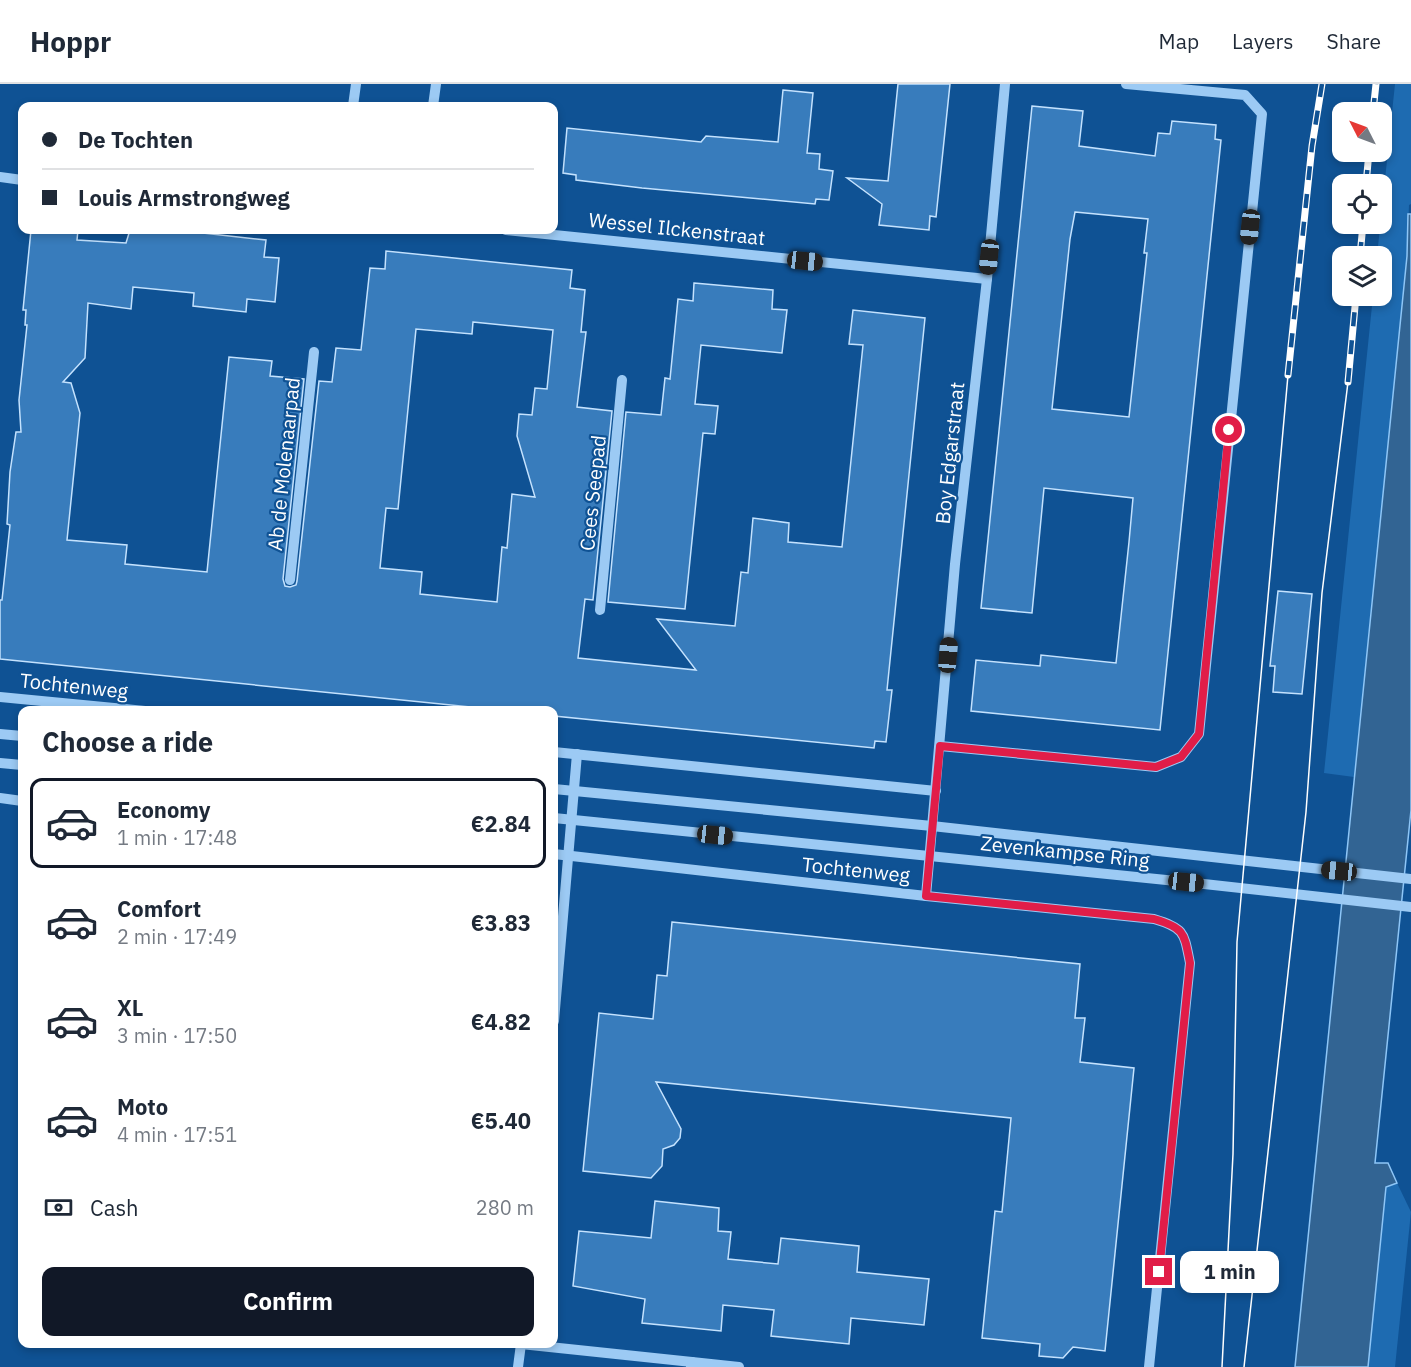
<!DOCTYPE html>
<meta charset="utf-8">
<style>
body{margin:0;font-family:"IBM Plex Sans",sans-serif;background:#f6f6f7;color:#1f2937;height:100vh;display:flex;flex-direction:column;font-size:22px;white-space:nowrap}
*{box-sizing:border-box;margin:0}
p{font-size:20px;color:#747a83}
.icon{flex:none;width:33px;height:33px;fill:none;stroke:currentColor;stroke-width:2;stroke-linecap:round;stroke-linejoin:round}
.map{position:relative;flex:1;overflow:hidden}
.details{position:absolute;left:18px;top:622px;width:540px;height:642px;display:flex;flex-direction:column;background:#fff;border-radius:12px;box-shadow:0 3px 9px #0003}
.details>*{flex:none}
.guide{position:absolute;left:18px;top:18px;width:540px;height:132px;border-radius:12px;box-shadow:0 3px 9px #0003;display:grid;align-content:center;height:132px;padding:0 24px;background:#fff}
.needle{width:39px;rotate:312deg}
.controls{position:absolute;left:1332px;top:18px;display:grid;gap:12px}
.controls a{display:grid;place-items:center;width:60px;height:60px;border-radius:12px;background:#fff;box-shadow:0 3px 9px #0003;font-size:30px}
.end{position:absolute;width:27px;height:27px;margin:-14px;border:8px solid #e11d48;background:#fff;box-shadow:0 0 0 3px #fff}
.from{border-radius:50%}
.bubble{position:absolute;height:42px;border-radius:12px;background:#fff;box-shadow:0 3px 9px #0003;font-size:20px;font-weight:700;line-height:42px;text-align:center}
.car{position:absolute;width:18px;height:36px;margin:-18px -9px;border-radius:8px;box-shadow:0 0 4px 2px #0007;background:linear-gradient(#222 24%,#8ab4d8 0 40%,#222 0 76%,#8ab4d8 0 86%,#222 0)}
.guide b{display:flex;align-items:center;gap:21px;height:57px;font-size:22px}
.guide b+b{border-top:2px solid #e0e1e3}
.guide i{width:15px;height:15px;background:#1f2937}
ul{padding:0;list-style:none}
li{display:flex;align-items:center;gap:18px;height:90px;margin:0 12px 9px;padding:0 12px;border:3px solid transparent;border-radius:12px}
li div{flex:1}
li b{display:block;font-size:22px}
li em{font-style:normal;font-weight:700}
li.on{border-color:#111827}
li>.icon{width:54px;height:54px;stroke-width:1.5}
h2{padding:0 24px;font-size:27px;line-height:72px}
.pay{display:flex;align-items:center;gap:15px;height:66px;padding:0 24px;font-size:22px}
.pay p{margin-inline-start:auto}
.action{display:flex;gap:12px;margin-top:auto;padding:12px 24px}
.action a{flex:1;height:69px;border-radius:12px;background:#111827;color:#fff;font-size:24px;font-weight:700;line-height:69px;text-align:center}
header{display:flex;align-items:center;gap:36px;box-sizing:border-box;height:84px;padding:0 30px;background:#fff;border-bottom:2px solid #e0e1e3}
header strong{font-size:28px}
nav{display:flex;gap:33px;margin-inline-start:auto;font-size:21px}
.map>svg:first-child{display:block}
.green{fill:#1e6bb1}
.water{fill:#326493;stroke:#8ec6f7;stroke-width:1.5}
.building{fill:#387cbc;stroke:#c4e2fe;stroke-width:1.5;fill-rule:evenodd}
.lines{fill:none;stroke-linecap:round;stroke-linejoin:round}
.minor{stroke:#9ccaf4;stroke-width:10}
.tram{stroke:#fff;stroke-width:1.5}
.rail-casing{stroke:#fff;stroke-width:7}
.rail{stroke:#0f5294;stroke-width:4.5;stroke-dasharray:14;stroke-linecap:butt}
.route{stroke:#e11d48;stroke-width:8}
.labels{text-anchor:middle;stroke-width:4.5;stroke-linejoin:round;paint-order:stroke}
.street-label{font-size:20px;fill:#fff;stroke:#0f5294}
</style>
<header>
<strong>Hoppr</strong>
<nav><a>Map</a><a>Layers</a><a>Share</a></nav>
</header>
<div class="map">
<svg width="1411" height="1283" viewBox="0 0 1411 1283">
<rect width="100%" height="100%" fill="#0f5294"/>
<g class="green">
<path d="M 1395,0 L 1411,0 L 1411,120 L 1409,121 L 1407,172 L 1354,693 L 1324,689 L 1373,212 L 1382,212 L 1382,172 L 1377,172 Z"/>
<path d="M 1397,1099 L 1411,1128 L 1395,1283 L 1368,1283 L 1386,1102 Z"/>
</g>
<path class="water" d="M 1408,130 L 1411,130 L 1411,726 L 1375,1079 L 1388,1079 L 1397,1099 L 1386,1103 L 1368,1283 L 1295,1283 L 1407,172 Z"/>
<g class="building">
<path d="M 898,0 L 950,0 L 936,133 L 930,132 L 929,146 L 879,141 L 882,120 L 847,94 L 888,97 Z"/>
<path d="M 783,6 L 813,9 L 807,69 L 820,70 L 819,85 L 833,87 L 829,116 L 816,115 L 815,120 L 642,104 L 576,96 L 576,91 L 563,89 L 567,44 L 701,58 L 706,52 L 778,58 Z"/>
<path d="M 1032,22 L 1083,27 L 1079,62 L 1155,72 L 1158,49 L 1170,50 L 1172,37 L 1216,41 L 1215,55 L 1221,56 L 1160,646 L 971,627 L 976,576 L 1040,582 L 1041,571 L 1116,579 L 1129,458 L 1133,414 L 1044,404 L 1032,529 L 981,524 ZM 1075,128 L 1148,135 L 1144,169 L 1147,169 L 1129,333 L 1052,325 L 1070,155 Z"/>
<path d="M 31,146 L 78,146 L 77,156 L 126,159 L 130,146 L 176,146 L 266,156 L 264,173 L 279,174 L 275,218 L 247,215 L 246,228 L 193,222 L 194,209 L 133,203 L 131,225 L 88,219 L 85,274 L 63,298 L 71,299 L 80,329 L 67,456 L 127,461 L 125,480 L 207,488 L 229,273 L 272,277 L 270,292 L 304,295 L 283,495 L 285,502 L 290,503 L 296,501 L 297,497 L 319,297 L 332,298 L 336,264 L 361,266 L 370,184 L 385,185 L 386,167 L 572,186 L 570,204 L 585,206 L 581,248 L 586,248 L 577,323 L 612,327 L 593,516 L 585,515 L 578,574 L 696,586 L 657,535 L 735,542 L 741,488 L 748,489 L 753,434 L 789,439 L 788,458 L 842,463 L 863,261 L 849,260 L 853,226 L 925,234 L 887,606 L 892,606 L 886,658 L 875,657 L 874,664 L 554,632 L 554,627 L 510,627 L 0,575 L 0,516 L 2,516 L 10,441 L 7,440 L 10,388 L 16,348 L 21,348 L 19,316 L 27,241 L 25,241 L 26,226 L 23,226 ZM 473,238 L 553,246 L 547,305 L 535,304 L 532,331 L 519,330 L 517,352 L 535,413 L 512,410 L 507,464 L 502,463 L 497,518 L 420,510 L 422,488 L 380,484 L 386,424 L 398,425 L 416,245 L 472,250 Z"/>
<path d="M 694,199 L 773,206 L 772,225 L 787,226 L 782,269 L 701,261 L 695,320 L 718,322 L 715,350 L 703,349 L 685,525 L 608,518 L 626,328 L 661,331 L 665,294 L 670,295 L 678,215 L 693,217 Z"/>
<path d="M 1278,507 L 1312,510 L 1302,610 L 1273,608 L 1275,582 L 1270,582 Z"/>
<path d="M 672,838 L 1080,880 L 1075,934 L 1085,934 L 1080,978 L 1134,984 L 1105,1267 L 1073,1263 L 1063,1274 L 1039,1272 L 1040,1260 L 982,1254 L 995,1127 L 1002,1128 L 1011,1034 L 656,998 L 681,1045 L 680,1054 L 674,1061 L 663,1065 L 662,1082 L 651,1094 L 583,1087 L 599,929 L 653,935 L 657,891 L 667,892 Z"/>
<path d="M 655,1117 L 719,1124 L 718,1147 L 731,1148 L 728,1175 L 778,1180 L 781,1154 L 859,1162 L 857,1188 L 929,1195 L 924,1241 L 851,1234 L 849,1260 L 771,1252 L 774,1226 L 723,1221 L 721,1247 L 642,1239 L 645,1215 L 573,1202 L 579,1147 L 651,1154 Z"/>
</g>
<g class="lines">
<g class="minor">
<path d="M 353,22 L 356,0"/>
<path d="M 433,22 L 436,0"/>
<path d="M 0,93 L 22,96"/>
<path d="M 506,146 L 987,195"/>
<path d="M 290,496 L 314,268"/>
<path d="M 600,526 L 622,296"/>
<path d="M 0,613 L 145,627"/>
<path d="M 0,650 L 22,652"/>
<path d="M 940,662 L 1156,683 L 1181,673 L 1199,650 L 1262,30 L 1245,11 L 1126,0"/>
<path d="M 554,668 L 936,707"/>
<path d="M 0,679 L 22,681"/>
<path d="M 554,705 L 932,742 L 1411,795"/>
<path d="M 0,714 L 22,717"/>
<path d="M 554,734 L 1186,798 L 1411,823"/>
<path d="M 554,770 L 926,812 L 1154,835 C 1185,844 1184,849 1190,879 L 1149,1283"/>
<path d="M 926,812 L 955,480 L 987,195 L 1005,0"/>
<path d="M 554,937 L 577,670"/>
<path d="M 521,1260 L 692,1278 L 691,1283"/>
<path d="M 692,1278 L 739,1283"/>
<path d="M 518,1283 L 521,1260"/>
</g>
<g class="tram">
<path d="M 1222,1283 L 1233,1070 L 1237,858 L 1288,291"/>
<path d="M 1244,1283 L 1306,728 L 1322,509 L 1348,298"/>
</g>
<g class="rail-casing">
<g id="rail">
<path d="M 1373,28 L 1376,0"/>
<path d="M 1366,100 L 1369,68"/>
<path d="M 1360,172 L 1363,140"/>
<path d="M 1288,291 L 1312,62 L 1322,0"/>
<path d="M 1348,298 L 1356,212"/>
</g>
</g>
<use href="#rail" class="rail"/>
</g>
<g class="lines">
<path class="route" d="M 1159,1188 L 1190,879 C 1184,849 1185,844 1154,835 L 926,812 L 940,662 L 1156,683 L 1181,673 L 1199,650 L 1229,346"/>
</g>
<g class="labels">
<g class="street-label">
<text transform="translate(677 145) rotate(6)" y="7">Wessel Ilckenstraat</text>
<text transform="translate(950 369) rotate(-84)" y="7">Boy Edgarstraat</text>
<text transform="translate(284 380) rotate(-84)" y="7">Ab de Molenaarpad</text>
<text transform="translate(593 409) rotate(-84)" y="7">Cees Seepad</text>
<text transform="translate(74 602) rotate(6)" y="7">Tochtenweg</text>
<text transform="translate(1065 768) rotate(6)" y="7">Zevenkampse Ring</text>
<text transform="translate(856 786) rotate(6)" y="7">Tochtenweg</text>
</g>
</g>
</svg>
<div class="controls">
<a><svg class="needle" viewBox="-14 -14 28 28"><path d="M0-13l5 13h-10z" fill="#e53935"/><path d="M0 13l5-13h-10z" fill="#747a83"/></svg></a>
<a><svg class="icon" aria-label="locate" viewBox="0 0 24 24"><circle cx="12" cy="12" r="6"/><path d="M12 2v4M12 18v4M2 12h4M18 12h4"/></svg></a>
<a><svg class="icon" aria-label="layers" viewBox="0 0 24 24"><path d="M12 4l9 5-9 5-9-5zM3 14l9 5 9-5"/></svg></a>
</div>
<i class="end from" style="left:1229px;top:346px"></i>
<i class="end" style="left:1159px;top:1188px"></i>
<div class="bubble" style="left:1180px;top:1167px;width:99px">1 min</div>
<i class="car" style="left:1250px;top:143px;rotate:186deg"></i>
<i class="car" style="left:989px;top:173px;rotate:186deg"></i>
<i class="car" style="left:805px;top:177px;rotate:96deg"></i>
<i class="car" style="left:948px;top:571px;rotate:5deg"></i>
<i class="car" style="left:715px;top:751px;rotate:96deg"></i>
<i class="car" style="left:1339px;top:787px;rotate:276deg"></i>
<i class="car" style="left:1186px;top:798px;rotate:96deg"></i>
<div class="guide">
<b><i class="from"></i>De Tochten</b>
<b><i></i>Louis Armstrongweg</b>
</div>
<section class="details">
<h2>Choose a ride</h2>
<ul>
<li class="on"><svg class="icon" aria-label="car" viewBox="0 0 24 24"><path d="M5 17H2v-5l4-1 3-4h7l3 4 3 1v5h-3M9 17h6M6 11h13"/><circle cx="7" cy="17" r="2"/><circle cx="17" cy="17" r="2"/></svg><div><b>Economy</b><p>1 min · 17:48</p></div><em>€2.84</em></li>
<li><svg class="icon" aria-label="car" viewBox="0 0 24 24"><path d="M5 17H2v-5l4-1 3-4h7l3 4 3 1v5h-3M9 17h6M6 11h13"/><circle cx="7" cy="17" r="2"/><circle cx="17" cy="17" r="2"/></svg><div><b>Comfort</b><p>2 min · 17:49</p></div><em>€3.83</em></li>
<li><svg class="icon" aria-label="car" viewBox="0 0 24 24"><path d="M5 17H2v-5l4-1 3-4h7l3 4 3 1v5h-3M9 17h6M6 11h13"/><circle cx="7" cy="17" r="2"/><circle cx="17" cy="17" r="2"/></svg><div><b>XL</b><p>3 min · 17:50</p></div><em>€4.82</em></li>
<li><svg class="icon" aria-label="car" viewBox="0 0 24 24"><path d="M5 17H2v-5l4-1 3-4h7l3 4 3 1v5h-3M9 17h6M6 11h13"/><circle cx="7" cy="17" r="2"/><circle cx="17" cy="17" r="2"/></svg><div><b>Moto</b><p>4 min · 17:51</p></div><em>€5.40</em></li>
</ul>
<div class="pay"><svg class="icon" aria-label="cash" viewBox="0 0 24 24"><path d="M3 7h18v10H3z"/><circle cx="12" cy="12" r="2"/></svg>Cash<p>280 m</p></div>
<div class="action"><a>Confirm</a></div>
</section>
</div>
